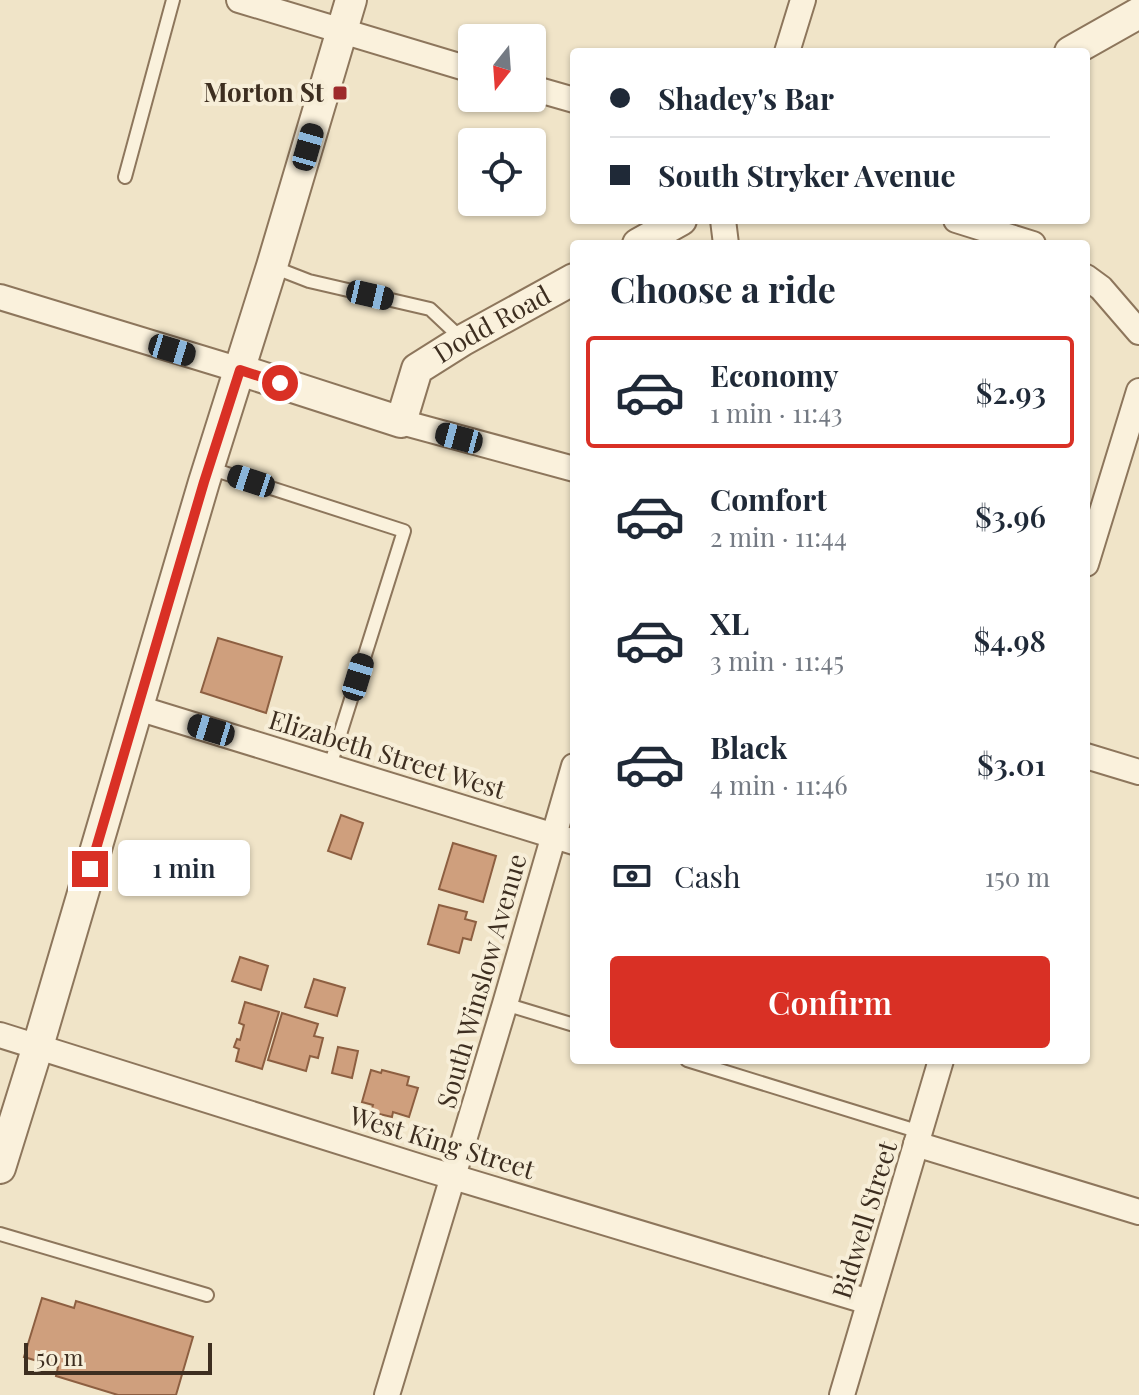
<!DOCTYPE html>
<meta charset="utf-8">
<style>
body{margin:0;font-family:"Playfair Display",serif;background:#f2f2f3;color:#1f2937;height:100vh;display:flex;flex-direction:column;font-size:30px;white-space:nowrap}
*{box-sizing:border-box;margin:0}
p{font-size:26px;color:#747a83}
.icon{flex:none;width:44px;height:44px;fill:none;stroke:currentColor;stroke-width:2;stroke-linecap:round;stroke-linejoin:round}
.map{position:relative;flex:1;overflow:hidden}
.sheet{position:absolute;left:570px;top:240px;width:520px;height:824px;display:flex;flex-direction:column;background:#fff;border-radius:8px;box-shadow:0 2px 6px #0004}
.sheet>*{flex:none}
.hud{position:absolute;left:570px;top:48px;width:520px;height:176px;border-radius:8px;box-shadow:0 2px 6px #0004;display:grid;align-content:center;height:176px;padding:0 40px;background:#fff}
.needle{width:52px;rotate:197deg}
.fabs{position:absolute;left:458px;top:24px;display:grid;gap:16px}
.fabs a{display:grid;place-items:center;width:88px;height:88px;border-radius:8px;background:#fff;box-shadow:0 2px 6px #0004;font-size:40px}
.scale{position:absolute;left:24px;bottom:20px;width:188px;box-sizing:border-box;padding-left:8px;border:4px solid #3d2e20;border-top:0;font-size:22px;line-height:28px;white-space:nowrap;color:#3d2e20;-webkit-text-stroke:6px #f7eed8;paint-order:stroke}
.end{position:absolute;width:36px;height:36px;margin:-18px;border:10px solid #d93025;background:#fff;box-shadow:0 0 0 4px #fff}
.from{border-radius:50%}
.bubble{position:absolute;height:56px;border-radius:8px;background:#fff;box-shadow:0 2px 6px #0004;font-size:26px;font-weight:600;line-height:56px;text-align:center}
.car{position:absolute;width:24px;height:48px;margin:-24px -12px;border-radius:10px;box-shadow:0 0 6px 2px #0007;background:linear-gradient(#222 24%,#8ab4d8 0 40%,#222 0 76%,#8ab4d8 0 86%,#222 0)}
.hud b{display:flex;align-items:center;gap:28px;height:76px;font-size:30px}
.hud b+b{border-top:2px solid #e0e1e3}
.hud i{width:20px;height:20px;background:#1f2937}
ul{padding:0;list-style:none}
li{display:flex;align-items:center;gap:24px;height:112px;margin:0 16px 12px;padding:0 24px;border:4px solid transparent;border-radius:8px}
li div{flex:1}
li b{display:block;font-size:30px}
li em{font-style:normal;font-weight:600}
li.on{border-color:#d93025}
li>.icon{width:72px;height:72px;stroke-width:1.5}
h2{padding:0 40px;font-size:36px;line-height:96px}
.pay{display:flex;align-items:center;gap:20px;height:88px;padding:0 40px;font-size:30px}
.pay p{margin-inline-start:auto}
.action{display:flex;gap:16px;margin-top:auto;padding:16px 40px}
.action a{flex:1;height:92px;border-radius:8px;background:#d93025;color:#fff;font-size:32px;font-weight:600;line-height:92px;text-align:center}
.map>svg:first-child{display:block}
.building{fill:#cf9f7d;stroke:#8d5f41;stroke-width:2}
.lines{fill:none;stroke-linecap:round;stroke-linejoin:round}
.service-casing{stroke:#8d765c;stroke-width:16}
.minor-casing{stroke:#8d765c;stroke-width:28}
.tertiary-casing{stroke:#8d765c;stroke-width:34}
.service{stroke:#faf1dc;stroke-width:12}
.minor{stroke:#faf1dc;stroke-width:24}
.tertiary{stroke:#faf1dc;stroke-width:30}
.route{stroke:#d93025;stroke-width:10}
.poi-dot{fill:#9e2a2b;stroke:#f7eed8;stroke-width:3}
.labels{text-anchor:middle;stroke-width:8;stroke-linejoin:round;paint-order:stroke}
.poi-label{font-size:26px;font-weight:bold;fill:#3d2e20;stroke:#f7eed8;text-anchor:end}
.street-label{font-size:26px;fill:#3d2e20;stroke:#f7eed8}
</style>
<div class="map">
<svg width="1139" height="1395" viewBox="0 0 1139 1395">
<rect width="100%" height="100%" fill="#f0e4c8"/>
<g class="building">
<path d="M 218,638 L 282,657 L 266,713 L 201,692 Z"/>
<path d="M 341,815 L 363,823 L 351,859 L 328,851 Z"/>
<path d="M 453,843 L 496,856 L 483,902 L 439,889 Z"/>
<path d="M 439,905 L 467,912 L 465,919 L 476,922 L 471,940 L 463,938 L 459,953 L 428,944 Z"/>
<path d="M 240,957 L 268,966 L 261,990 L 232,981 Z"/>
<path d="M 314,979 L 345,988 L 337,1016 L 305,1007 Z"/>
<path d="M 245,1002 L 279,1012 L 262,1069 L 236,1061 L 239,1049 L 234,1047 L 237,1039 L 240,1040 L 244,1025 L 239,1023 Z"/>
<path d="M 282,1013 L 318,1024 L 314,1036 L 323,1038 L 318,1058 L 310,1056 L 306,1071 L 268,1060 Z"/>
<path d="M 338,1047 L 358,1051 L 352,1078 L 332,1073 Z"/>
<path d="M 371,1070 L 381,1073 L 382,1070 L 409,1077 L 407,1085 L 418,1088 L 409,1117 L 393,1112 L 392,1117 L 371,1112 L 373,1105 L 362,1102 Z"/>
<path d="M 42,1298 L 74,1308 L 76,1301 L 193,1337 L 176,1395 L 118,1395 L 56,1376 L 58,1367 L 24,1357 Z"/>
</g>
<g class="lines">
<g class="service-casing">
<g id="service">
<path d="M 125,177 L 173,0"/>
<path d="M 273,267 L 309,281 L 430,309 L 463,340"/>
<path d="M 209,468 L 404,531 L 330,766"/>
<path d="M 505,1004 L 574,1025"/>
<path d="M 687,1060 L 920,1132"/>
<path d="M 0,1234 L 207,1295"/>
</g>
</g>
<g class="minor-casing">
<g id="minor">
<path d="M 239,0 L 472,70"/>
<path d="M 787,52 L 803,0"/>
<path d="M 532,88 L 574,100"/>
<path d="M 723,220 L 726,244"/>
<path d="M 956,220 L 1033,244"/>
<path d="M 1086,277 L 1101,288 L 1139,332"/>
<path d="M 0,297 L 240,370"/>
<path d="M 401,422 L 574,469"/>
<path d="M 1086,564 L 1139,391"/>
<path d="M 138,708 L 574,842"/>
<path d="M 1086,756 L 1139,772"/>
<path d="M 0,1035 L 430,1170 L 869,1302"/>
<path d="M 916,1144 L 1139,1212"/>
<path d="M 387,1395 L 505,1004 L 574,766"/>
<path d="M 842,1395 L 941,1060"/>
</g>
</g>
<g class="tertiary-casing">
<g id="tertiary">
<path d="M 1070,52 L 1139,13"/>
<path d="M 638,244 L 681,220"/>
<path id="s1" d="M 240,370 L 401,422 L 417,369 L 463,340 L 574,279"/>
<path d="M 0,1168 L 38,1046 L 204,482 L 272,266 L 351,0"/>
</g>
</g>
<use href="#service" class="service"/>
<use href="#minor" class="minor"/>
<use href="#tertiary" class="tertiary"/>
</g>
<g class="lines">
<path class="route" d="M 90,869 L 204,482 L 240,370 L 280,383"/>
</g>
<rect class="poi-dot" x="332" y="85" width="16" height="16" rx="4"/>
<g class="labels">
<g class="poi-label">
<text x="324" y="102">Morton St</text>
</g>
<g class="street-label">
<text dy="9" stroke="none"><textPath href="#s1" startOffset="312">Dodd Road</textPath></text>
<text transform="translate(387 755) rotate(17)" y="9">Elizabeth Street West</text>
<text transform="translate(482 981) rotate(-74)" y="9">South Winslow Avenue</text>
<text transform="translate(442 1143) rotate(17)" y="9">West King Street</text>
<text transform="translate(865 1220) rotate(-73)" y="9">Bidwell Street</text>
</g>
</g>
</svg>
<div class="fabs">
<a><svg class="needle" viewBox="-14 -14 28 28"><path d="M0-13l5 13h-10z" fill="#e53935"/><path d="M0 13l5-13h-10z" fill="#747a83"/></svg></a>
<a><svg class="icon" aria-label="locate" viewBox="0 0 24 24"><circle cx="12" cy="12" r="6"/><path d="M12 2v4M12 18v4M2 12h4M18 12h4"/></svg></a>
</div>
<div class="scale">50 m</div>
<i class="end from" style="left:280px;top:383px"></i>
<i class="end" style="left:90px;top:869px"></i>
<div class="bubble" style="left:118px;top:840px;width:132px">1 min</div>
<i class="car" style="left:308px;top:147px;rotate:16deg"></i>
<i class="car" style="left:370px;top:295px;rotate:103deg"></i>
<i class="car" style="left:172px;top:350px;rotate:107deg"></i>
<i class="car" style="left:459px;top:438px;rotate:285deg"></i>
<i class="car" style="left:251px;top:481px;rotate:288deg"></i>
<i class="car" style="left:358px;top:677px;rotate:17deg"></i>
<i class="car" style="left:211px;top:730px;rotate:287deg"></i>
<div class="hud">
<b><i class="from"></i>Shadey's Bar</b>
<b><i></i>South Stryker Avenue</b>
</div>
<section class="sheet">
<h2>Choose a ride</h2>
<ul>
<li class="on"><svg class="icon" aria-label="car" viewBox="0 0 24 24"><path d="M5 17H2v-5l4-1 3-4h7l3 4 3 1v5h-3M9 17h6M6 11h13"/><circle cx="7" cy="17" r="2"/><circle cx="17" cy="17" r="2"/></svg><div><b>Economy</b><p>1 min · 11:43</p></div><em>$2.93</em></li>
<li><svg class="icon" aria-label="car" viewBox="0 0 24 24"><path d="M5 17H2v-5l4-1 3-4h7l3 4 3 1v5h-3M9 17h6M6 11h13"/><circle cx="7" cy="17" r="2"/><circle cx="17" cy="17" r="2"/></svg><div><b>Comfort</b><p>2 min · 11:44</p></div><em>$3.96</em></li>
<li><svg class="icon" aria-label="car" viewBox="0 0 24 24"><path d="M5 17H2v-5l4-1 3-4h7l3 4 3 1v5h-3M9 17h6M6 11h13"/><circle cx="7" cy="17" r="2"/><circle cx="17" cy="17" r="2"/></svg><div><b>XL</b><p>3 min · 11:45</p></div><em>$4.98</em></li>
<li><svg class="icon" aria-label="car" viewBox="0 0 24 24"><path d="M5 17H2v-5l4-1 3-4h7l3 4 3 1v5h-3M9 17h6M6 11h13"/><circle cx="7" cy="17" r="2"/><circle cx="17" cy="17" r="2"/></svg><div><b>Black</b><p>4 min · 11:46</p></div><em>$3.01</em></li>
</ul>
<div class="pay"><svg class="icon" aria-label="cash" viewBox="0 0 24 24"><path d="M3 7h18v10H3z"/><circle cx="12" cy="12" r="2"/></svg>Cash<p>150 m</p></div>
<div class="action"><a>Confirm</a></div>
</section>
</div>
